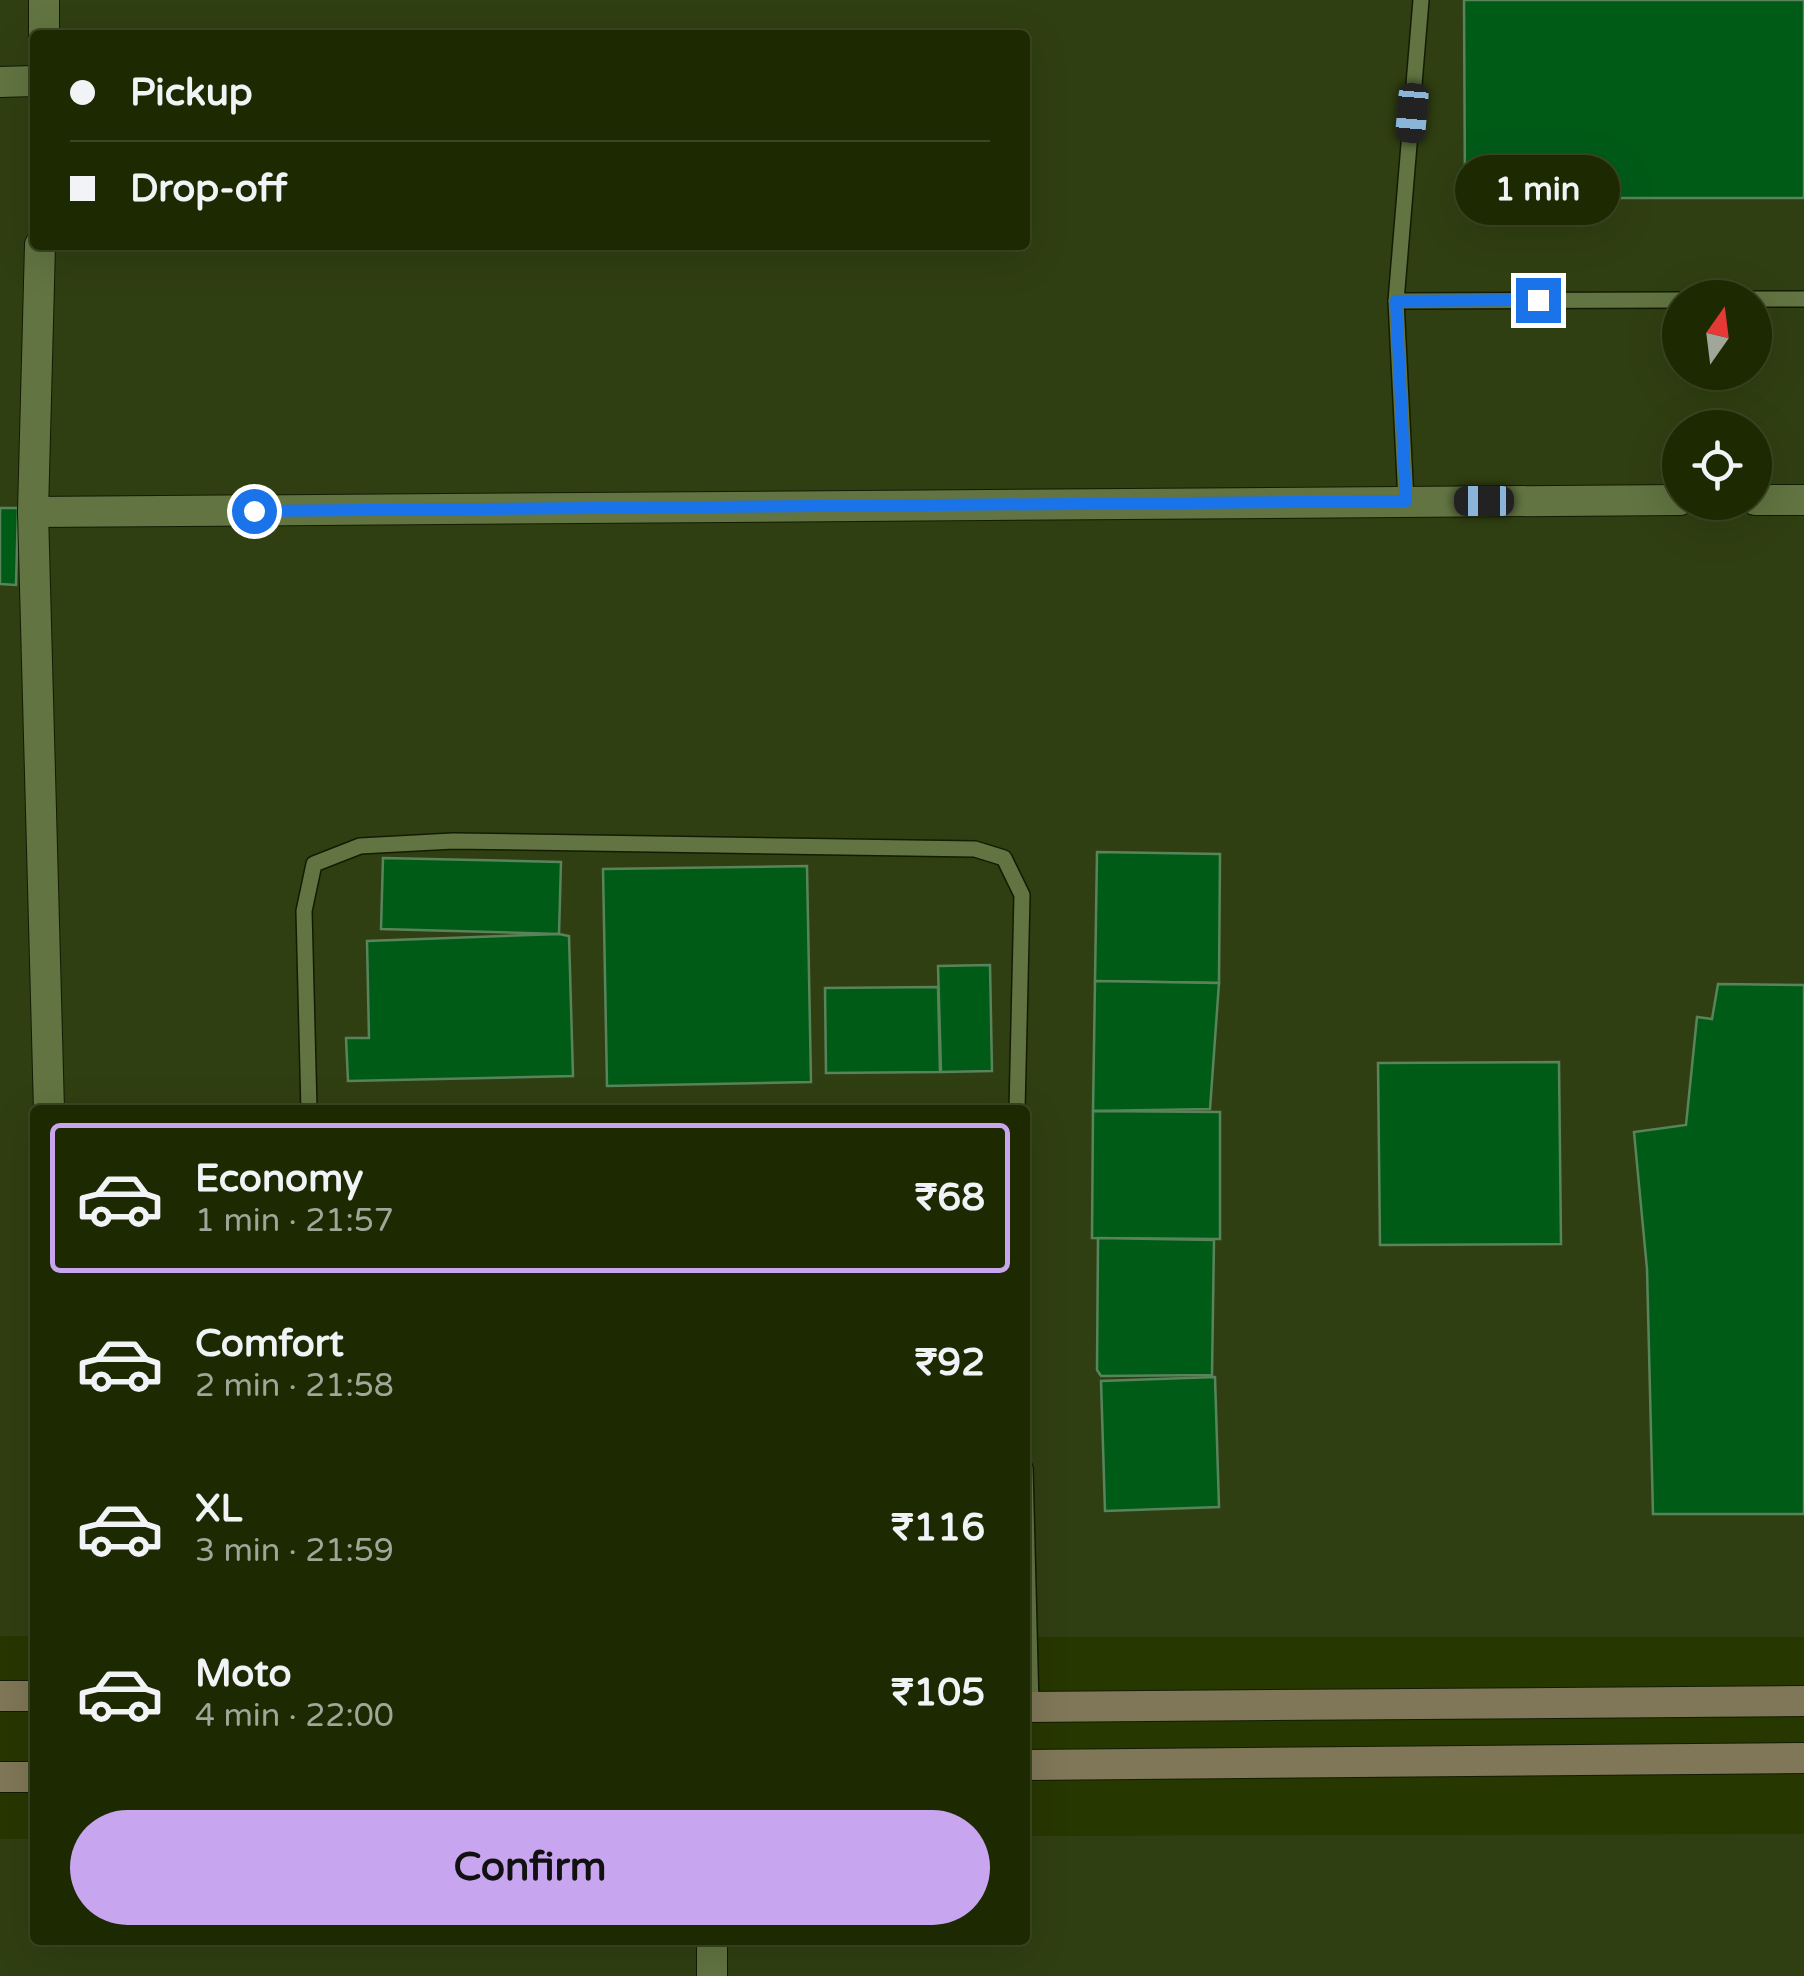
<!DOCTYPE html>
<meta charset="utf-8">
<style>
body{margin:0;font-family:"Varela Round",sans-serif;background:#2a350f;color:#f1f3f6;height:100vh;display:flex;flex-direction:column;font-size:38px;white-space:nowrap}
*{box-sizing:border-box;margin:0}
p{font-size:32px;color:#a0a699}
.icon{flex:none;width:55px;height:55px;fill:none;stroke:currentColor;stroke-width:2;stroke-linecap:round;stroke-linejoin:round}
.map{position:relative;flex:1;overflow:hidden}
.drawer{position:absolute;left:30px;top:1105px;width:1000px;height:840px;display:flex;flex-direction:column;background:#1d2900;border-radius:10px;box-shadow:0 10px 40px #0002,0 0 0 2px #3b4522}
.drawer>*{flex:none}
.banner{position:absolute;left:30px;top:30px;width:1000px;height:220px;border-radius:10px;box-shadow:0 10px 40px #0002,0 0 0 2px #3b4522;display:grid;align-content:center;height:220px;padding:0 40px;background:#1d2900}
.needle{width:65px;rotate:14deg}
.tools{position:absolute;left:1662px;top:280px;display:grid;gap:20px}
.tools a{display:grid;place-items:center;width:110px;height:110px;border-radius:50%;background:#1d2900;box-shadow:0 10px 40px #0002,0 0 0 2px #3b4522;font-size:50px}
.end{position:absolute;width:45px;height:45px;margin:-22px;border:12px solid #1a73e8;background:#fff;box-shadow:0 0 0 5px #fff}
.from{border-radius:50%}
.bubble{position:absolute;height:70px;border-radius:35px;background:#1d2900;box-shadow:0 10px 40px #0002,0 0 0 2px #3b4522;font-size:32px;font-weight:800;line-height:70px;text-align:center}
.car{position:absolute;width:30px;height:60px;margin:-30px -15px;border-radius:12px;box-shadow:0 0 8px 2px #0007;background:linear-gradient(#222 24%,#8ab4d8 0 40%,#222 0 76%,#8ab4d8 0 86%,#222 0)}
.banner b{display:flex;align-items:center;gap:35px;height:95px;font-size:38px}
.banner b+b{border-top:2px solid #3b4522}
.banner i{width:25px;height:25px;background:#f1f3f6}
ul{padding:18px 0 0;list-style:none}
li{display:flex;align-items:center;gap:30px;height:150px;margin:0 20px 15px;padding:0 20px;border:5px solid transparent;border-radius:10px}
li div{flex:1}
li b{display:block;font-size:38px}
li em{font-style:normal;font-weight:800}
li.active{border-color:#c8a6ef}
li>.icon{width:90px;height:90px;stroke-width:1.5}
.action{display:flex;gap:20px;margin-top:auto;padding:20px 40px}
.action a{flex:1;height:115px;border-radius:60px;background:#c8a6ef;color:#111;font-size:40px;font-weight:800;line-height:115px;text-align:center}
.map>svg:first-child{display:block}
.built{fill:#303f12;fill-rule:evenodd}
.building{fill:#005b17;stroke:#59845b;stroke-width:2.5}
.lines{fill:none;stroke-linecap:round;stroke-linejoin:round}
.lane-casing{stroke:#131c03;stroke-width:18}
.street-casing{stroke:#131c03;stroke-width:32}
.secondary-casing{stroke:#131c03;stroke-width:32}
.lane{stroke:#617441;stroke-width:15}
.street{stroke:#617441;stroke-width:30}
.secondary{stroke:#807758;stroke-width:30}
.route{stroke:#1a73e8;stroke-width:12}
</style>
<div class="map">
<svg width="1804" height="1976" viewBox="0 0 1804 1976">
<rect width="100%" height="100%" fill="#273700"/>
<g class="built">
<path d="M 0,0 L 1804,0 L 1804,1637 L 1025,1637 L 1025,1110 L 35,1110 L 35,1636 L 0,1636 ZM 35,35 L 1025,35 L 1025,245 L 35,245 ZM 1680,298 L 1755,298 L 1755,372 L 1680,372 ZM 1680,428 L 1755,428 L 1755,502 L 1680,502 Z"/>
<path d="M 1804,1834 L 1804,1976 L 0,1976 L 0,1839 L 35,1839 L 35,1940 L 1025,1940 L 1025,1836 Z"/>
</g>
<g class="building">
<path d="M 1464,0 L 1804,0 L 1804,198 L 1465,198 Z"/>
<path d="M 0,508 L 18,508 L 16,585 L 0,584 Z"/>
<path d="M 1097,852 L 1220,854 L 1219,983 L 1095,981 Z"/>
<path d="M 383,858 L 561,862 L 559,934 L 381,929 Z"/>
<path d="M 807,866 L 811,1082 L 607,1086 L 603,869 Z"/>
<path d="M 559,934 L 569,936 L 573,1076 L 348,1081 L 346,1038 L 369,1038 L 367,941 Z"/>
<path d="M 990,965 L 992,1071 L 941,1072 L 938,966 Z"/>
<path d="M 1095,981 L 1219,983 L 1210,1109 L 1093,1111 Z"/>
<path d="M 1718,984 L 1804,985 L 1804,1514 L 1653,1514 L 1647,1269 L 1634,1132 L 1686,1125 L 1697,1017 L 1712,1019 Z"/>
<path d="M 938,987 L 940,1072 L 826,1073 L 825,988 Z"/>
<path d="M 1559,1062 L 1561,1244 L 1380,1245 L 1378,1063 Z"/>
<path d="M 1093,1111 L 1220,1112 L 1220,1239 L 1092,1238 Z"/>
<path d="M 1098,1238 L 1214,1240 L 1212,1375 L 1101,1376 L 1097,1370 Z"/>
<path d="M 1215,1377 L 1219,1507 L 1105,1511 L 1101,1381 Z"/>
</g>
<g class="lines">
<g class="lane-casing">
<g id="lane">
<path d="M 1755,299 L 1804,299"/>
<path d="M 1396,301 L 1680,300"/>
<path d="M 1406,501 L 1396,301 L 1421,0"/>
<path d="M 309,1110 L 304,911 L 314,864 L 360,846 L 453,841 L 975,849 L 1004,858 L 1022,895 L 1017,1110"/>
<path d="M 1025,1468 L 1031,1707"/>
</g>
</g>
<g class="street-casing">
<g id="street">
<path d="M 44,35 L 44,0"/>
<path d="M 0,82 L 35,81"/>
<path d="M 40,245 L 33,512 L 49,1110"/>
<path d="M 1755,500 L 1804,500"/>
<path d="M 33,512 L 1680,500"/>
<path d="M 712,1940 L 712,1976"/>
</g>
</g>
<g class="secondary-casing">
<g id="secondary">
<path d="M 0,1696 L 35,1696"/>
<path d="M 1025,1707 L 1804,1701"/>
<path d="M 1025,1765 L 1804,1758"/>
<path d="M 0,1777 L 35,1777"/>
</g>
</g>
<use href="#lane" class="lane"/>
<use href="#street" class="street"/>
<use href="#secondary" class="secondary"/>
</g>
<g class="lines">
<path class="route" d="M 254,511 L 1406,501 L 1396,301 L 1538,300"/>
</g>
</svg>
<div class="tools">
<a><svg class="needle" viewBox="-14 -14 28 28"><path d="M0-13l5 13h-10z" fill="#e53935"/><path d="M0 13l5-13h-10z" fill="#a0a699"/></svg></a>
<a><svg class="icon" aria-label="locate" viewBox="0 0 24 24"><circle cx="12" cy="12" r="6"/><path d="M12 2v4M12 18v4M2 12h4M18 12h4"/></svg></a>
</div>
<i class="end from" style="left:254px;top:511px"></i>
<i class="end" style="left:1538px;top:300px"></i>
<div class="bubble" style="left:1455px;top:155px;width:165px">1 min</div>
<i class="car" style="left:1412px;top:113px;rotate:185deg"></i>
<i class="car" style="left:1484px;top:501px;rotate:270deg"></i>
<div class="banner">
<b><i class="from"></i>Pickup</b>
<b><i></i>Drop-off</b>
</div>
<section class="drawer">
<ul>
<li class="active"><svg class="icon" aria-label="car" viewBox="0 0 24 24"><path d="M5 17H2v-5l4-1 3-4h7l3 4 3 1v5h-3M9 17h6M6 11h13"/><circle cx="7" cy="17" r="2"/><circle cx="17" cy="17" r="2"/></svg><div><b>Economy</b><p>1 min · 21:57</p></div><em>₹68</em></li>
<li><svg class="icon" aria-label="car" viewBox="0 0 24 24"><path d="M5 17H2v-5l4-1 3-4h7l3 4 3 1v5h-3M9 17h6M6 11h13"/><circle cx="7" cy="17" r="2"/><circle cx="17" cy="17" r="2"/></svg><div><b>Comfort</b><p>2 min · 21:58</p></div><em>₹92</em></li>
<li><svg class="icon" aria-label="car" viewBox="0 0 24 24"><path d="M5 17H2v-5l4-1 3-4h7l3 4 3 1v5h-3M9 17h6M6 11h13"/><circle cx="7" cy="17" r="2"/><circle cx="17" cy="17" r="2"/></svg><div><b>XL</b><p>3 min · 21:59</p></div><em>₹116</em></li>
<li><svg class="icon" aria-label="car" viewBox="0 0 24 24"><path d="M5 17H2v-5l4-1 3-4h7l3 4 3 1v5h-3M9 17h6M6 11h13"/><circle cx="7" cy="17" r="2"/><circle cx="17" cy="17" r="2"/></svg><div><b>Moto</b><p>4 min · 22:00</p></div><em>₹105</em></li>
</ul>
<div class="action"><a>Confirm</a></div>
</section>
</div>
